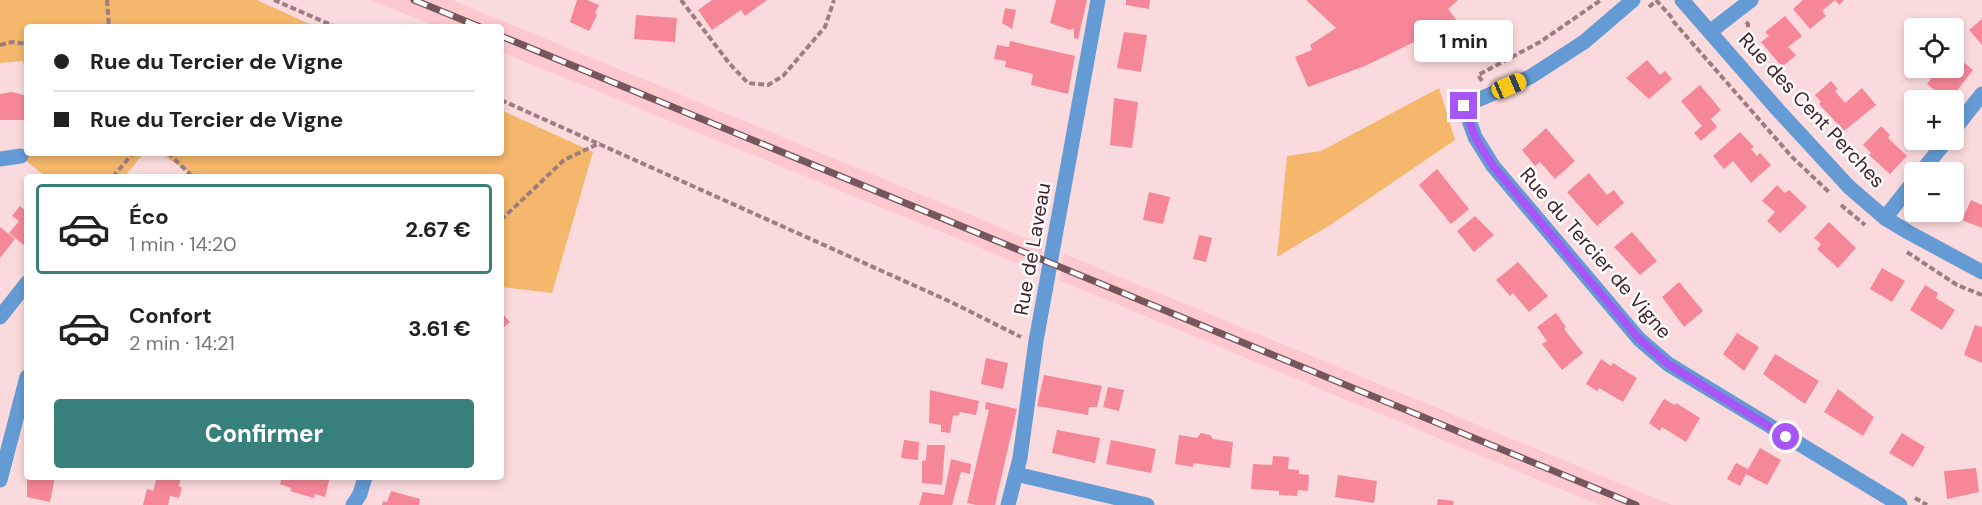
<!DOCTYPE html>
<html lang="fr">
<meta charset="utf-8">
<style>
body{margin:0;font-family:"DM Sans",sans-serif;background:#f2f2f2;color:#222;height:100vh;display:flex;flex-direction:column;font-size:22px;white-space:nowrap}
*{box-sizing:border-box;margin:0}
p{font-size:20px;color:#767676}
.icon{flex:none;width:33px;height:33px;fill:none;stroke:currentColor;stroke-width:2;stroke-linecap:round;stroke-linejoin:round}
.map{position:relative;flex:1;overflow:hidden}
.panel{position:absolute;left:24px;top:174px;width:480px;height:306px;display:flex;flex-direction:column;background:#fff;border-radius:6px;box-shadow:0 3px 9px #0003}
.panel>*{flex:none}
.top-card{position:absolute;left:24px;top:24px;width:480px;height:132px;border-radius:6px;box-shadow:0 3px 9px #0003;display:grid;align-content:center;height:132px;padding:0 30px;background:#fff}
.tools{position:absolute;left:1904px;top:18px;display:grid;gap:12px}
.tools a{display:grid;place-items:center;width:60px;height:60px;border-radius:6px;background:#fff;box-shadow:0 3px 9px #0003;font-size:30px}
.end{position:absolute;width:27px;height:27px;margin:-14px;border:8px solid #a855f7;background:#fff;box-shadow:0 0 0 3px #fff}
.from{border-radius:50%}
.bubble{position:absolute;height:42px;border-radius:6px;background:#fff;box-shadow:0 3px 9px #0003;font-size:20px;font-weight:700;line-height:42px;text-align:center}
.car{position:absolute;width:18px;height:36px;margin:-18px -9px;border-radius:8px;box-shadow:0 0 4px 2px #0007;background:linear-gradient(#f5c518 24%,#345 0 40%,#f5c518 0 76%,#345 0 86%,#f5c518 0)}
.top-card b{display:flex;align-items:center;gap:21px;height:57px;font-size:22px}
.top-card b+b{border-top:2px solid #e0e0e0}
.top-card i{width:15px;height:15px;background:#222}
ul{padding:10px 0 0;list-style:none}
li{display:flex;align-items:center;gap:18px;height:90px;margin:0 12px 9px;padding:0 18px;border:3px solid transparent;border-radius:6px}
li div{flex:1}
li b{display:block;font-size:22px}
li em{font-style:normal;font-weight:700}
li.current{border-color:#38807c}
li>.icon{width:54px;height:54px;stroke-width:1.5}
.primary-button{display:flex;gap:12px;margin-top:auto;padding:12px 30px}
.primary-button a{flex:1;height:69px;border-radius:6px;background:#38807c;color:#fff;font-size:24px;font-weight:700;line-height:69px;text-align:center}
.map>svg:first-child{display:block}
.built{fill:#fdc8ce}
.green{fill:#f4b76b}
.building{fill:#f68799}
.lines{fill:none;stroke-linecap:round;stroke-linejoin:round}
.path{stroke:#9d7d81;stroke-width:4;stroke-dasharray:6 3;stroke-linecap:butt}
.street{stroke:#659bd4;stroke-width:15}
.rail-casing{stroke:#75565a;stroke-width:7}
.rail{stroke:#fff;stroke-width:4.5;stroke-dasharray:14;stroke-linecap:butt}
.route{stroke:#a855f7;stroke-width:8}
.labels{text-anchor:middle;stroke-width:5;stroke-linejoin:round;paint-order:stroke}
.street-label{font-size:20px;fill:#402227;stroke:#fff}
</style>
<div class="map">
<svg width="1982" height="505" viewBox="0 0 1982 505">
<rect width="100%" height="100%" fill="#fbdadd"/>
<g class="built">
<path d="M 371,0 L 452,0 L 1043,245 L 1039,272 L 501,52 L 501,27 L 438,27 Z"/>
<path d="M 1064,254 L 1672,505 L 1599,505 L 1059,280 Z"/>
</g>
<g class="green">
<path d="M 0,0 L 257,0 L 316,27 L 27,27 L 27,81 L 23,61 L 0,63 Z"/>
<path d="M 1439,88 L 1455,140 L 1330,225 L 1277,257 L 1287,156 L 1321,151 Z"/>
<path d="M 501,110 L 593,152 L 552,293 L 501,287 L 501,177 L 196,177 L 160,153 L 501,153 Z"/>
<path d="M 27,149 L 27,153 L 144,153 L 124,177 L 46,177 L 24,159 Z"/>
</g>
<g class="building">
<path d="M 577,0 L 587,0 L 599,5 L 595,13 L 597,15 L 589,31 L 570,22 Z"/>
<path d="M 712,0 L 767,0 L 745,16 L 741,10 L 712,30 L 698,10 Z"/>
<path d="M 1056,0 L 1087,0 L 1078,39 L 1074,38 L 1074,28 L 1070,30 L 1050,23 Z"/>
<path d="M 1126,0 L 1150,0 L 1149,9 L 1126,5 Z"/>
<path d="M 1306,0 L 1458,0 L 1448,9 L 1457,21 L 1365,66 L 1308,87 L 1295,57 L 1312,50 L 1310,45 L 1336,28 Z"/>
<path d="M 1803,0 L 1844,0 L 1839,5 L 1835,0 L 1822,11 L 1826,16 L 1810,29 L 1793,9 Z"/>
<path d="M 1005,8 L 1016,10 L 1012,29 L 1002,23 Z"/>
<path d="M 636,15 L 677,18 L 675,42 L 634,39 Z"/>
<path d="M 1785,16 L 1802,36 L 1788,47 L 1796,55 L 1782,67 L 1761,42 L 1769,36 L 1765,32 Z"/>
<path d="M 1982,19 L 1982,45 L 1969,30 Z"/>
<path d="M 1124,32 L 1147,35 L 1141,72 L 1117,68 Z"/>
<path d="M 1010,41 L 1075,56 L 1068,94 L 1031,85 L 1033,74 L 1005,67 L 1006,61 L 994,59 L 997,45 L 1009,47 Z"/>
<path d="M 1955,55 L 1973,70 L 1956,92 L 1953,91 L 1946,100 L 1927,84 L 1934,75 L 1938,77 L 1945,68 L 1953,68 Z"/>
<path d="M 1647,60 L 1660,75 L 1665,71 L 1672,79 L 1649,99 L 1626,78 Z"/>
<path d="M 1831,81 L 1838,89 L 1835,91 L 1845,103 L 1862,88 L 1876,105 L 1844,131 L 1819,104 L 1821,102 L 1815,95 Z"/>
<path d="M 1700,85 L 1721,110 L 1711,119 L 1717,127 L 1701,141 L 1694,133 L 1702,126 L 1681,101 Z"/>
<path d="M 12,92 L 27,96 L 26,120 L 0,120 L 0,94 Z"/>
<path d="M 1114,98 L 1138,102 L 1132,148 L 1110,145 Z"/>
<path d="M 1881,126 L 1890,135 L 1888,138 L 1907,156 L 1890,174 L 1869,155 L 1871,153 L 1863,145 Z"/>
<path d="M 1546,128 L 1575,161 L 1555,179 L 1540,162 L 1535,166 L 1522,150 Z"/>
<path d="M 1740,132 L 1754,147 L 1751,149 L 1757,156 L 1760,153 L 1771,165 L 1751,183 L 1733,161 L 1724,169 L 1713,156 Z"/>
<path d="M 1437,169 L 1469,209 L 1451,224 L 1419,185 Z"/>
<path d="M 1589,173 L 1607,195 L 1614,190 L 1624,203 L 1597,226 L 1567,192 Z"/>
<path d="M 1777,185 L 1785,193 L 1789,190 L 1807,207 L 1780,233 L 1767,221 L 1775,212 L 1762,201 Z"/>
<path d="M 1149,192 L 1170,197 L 1163,224 L 1143,220 Z"/>
<path d="M 1971,200 L 1982,205 L 1982,228 L 1962,220 Z"/>
<path d="M 20,206 L 27,212 L 27,243 L 25,246 L 9,233 L 19,221 L 12,216 Z"/>
<path d="M 1475,216 L 1494,235 L 1474,252 L 1457,231 Z"/>
<path d="M 1829,222 L 1856,248 L 1838,268 L 1817,249 L 1821,244 L 1814,238 Z"/>
<path d="M 0,227 L 15,239 L 0,258 Z"/>
<path d="M 1632,232 L 1657,261 L 1640,275 L 1614,247 Z"/>
<path d="M 1199,235 L 1212,238 L 1206,262 L 1193,259 Z"/>
<path d="M 1518,262 L 1548,296 L 1529,312 L 1513,293 L 1510,296 L 1496,280 Z"/>
<path d="M 1882,268 L 1905,281 L 1892,302 L 1870,289 Z"/>
<path d="M 1679,282 L 1703,311 L 1684,327 L 1662,297 Z"/>
<path d="M 1925,285 L 1938,293 L 1936,298 L 1955,310 L 1942,330 L 1910,310 Z"/>
<path d="M 501,312 L 510,322 L 501,330 Z"/>
<path d="M 1556,313 L 1566,327 L 1564,329 L 1583,353 L 1562,370 L 1542,344 L 1547,341 L 1537,327 Z"/>
<path d="M 1975,325 L 1982,327 L 1982,363 L 1964,355 Z"/>
<path d="M 1737,333 L 1759,347 L 1744,371 L 1723,354 Z"/>
<path d="M 1775,354 L 1819,381 L 1805,404 L 1763,374 Z"/>
<path d="M 986,358 L 1008,363 L 1003,389 L 981,384 Z"/>
<path d="M 1601,359 L 1611,366 L 1613,363 L 1637,378 L 1623,402 L 1599,388 L 1597,391 L 1586,384 Z"/>
<path d="M 1044,375 L 1102,386 L 1097,407 L 1089,407 L 1088,415 L 1037,406 Z"/>
<path d="M 1108,387 L 1124,390 L 1119,411 L 1103,407 Z"/>
<path d="M 1838,389 L 1874,417 L 1863,436 L 1824,412 Z"/>
<path d="M 930,390 L 979,401 L 976,415 L 960,412 L 959,415 L 953,416 L 950,433 L 941,432 L 941,425 L 929,423 Z"/>
<path d="M 1664,399 L 1675,405 L 1676,403 L 1700,418 L 1686,442 L 1662,427 L 1660,431 L 1649,423 Z"/>
<path d="M 986,402 L 1017,409 L 995,505 L 976,505 L 967,503 L 989,410 L 985,409 Z"/>
<path d="M 1057,430 L 1100,438 L 1095,463 L 1052,453 Z"/>
<path d="M 1201,433 L 1210,435 L 1213,439 L 1233,442 L 1230,468 L 1193,463 L 1193,467 L 1175,464 L 1179,435 L 1197,438 Z"/>
<path d="M 1902,433 L 1925,447 L 1913,467 L 1889,453 Z"/>
<path d="M 904,440 L 919,442 L 918,460 L 901,458 Z"/>
<path d="M 1111,440 L 1156,449 L 1151,473 L 1106,464 Z"/>
<path d="M 927,445 L 945,445 L 942,485 L 922,483 L 922,461 L 926,460 Z"/>
<path d="M 1760,448 L 1781,460 L 1767,485 L 1746,474 L 1740,486 L 1727,479 L 1736,463 L 1748,469 Z"/>
<path d="M 1273,456 L 1289,457 L 1288,469 L 1299,470 L 1299,474 L 1309,475 L 1308,491 L 1298,490 L 1297,496 L 1279,495 L 1279,491 L 1251,489 L 1253,464 L 1272,465 Z"/>
<path d="M 951,459 L 971,464 L 970,474 L 961,472 L 952,505 L 919,505 L 923,492 L 944,495 Z"/>
<path d="M 1976,468 L 1979,492 L 1947,499 L 1944,471 Z"/>
<path d="M 1338,475 L 1377,481 L 1374,503 L 1335,497 Z"/>
<path d="M 27,477 L 55,477 L 50,502 L 27,497 Z"/>
<path d="M 157,477 L 181,477 L 179,486 L 182,488 L 179,498 L 170,496 L 168,505 L 143,505 L 147,489 L 153,491 Z"/>
<path d="M 282,477 L 330,477 L 325,497 L 315,494 L 314,498 L 290,491 L 291,488 L 280,484 Z"/>
<path d="M 391,491 L 420,499 L 419,505 L 382,505 L 383,501 L 387,502 Z"/>
<path d="M 1438,499 L 1454,501 L 1453,505 L 1437,505 Z"/>
</g>
<g class="lines">
<g class="path">
<path d="M 107,0 L 109,27"/>
<path d="M 274,0 L 336,27"/>
<path d="M 681,0 L 729,63 L 748,83 L 768,85 L 783,76 L 825,27 L 834,0"/>
<path d="M 1656,0 L 1674,20"/>
<path d="M 1649,7 L 1656,1"/>
<path d="M 1673,21 L 1792,157 L 1830,193"/>
<path d="M 1746,22 L 1748,24 L 1748,49"/>
<path d="M 0,45 L 12,42 L 27,44"/>
<path d="M 1482,81 L 1478,75 L 1540,42 L 1601,0"/>
<path d="M 501,100 L 951,302 L 1021,337"/>
<path d="M 168,153 L 193,177"/>
<path d="M 113,177 L 133,153"/>
<path d="M 1841,205 L 1865,225"/>
<path d="M 501,220 L 564,160 L 600,143"/>
<path d="M 1907,252 L 1957,285 L 1982,295"/>
<path d="M 1646,319 L 1660,333"/>
<path d="M 1915,498 L 1927,505"/>
</g>
<g class="street">
<path d="M 1633,0 L 1584,42 L 1530,77 L 1464,106 L 1475,137 L 1493,166 L 1639,339 L 1668,364 L 1900,505"/>
<path d="M 1682,0 L 1778,110 L 1849,187 L 1885,218 L 1908,232 L 1982,272"/>
<path d="M 1711,31 L 1751,0"/>
<path d="M 1953,131 L 1982,94"/>
<path d="M 0,159 L 21,156"/>
<path d="M 1921,172 L 1947,140"/>
<path d="M 1885,218 L 1914,181"/>
<path d="M 0,317 L 27,283"/>
<path d="M 1016,474 L 1147,505"/>
<path d="M 0,480 L 27,377"/>
<path d="M 353,505 L 360,494 L 365,477"/>
<path d="M 1008,505 L 1020,458 L 1036,341 L 1098,0"/>
</g>
<g class="rail-casing">
<g id="rail">
<path d="M 414,0 L 480,27"/>
<path d="M 501,36 L 1636,505"/>
</g>
</g>
<use href="#rail" class="rail"/>
</g>
<g class="lines">
<path class="route" d="M 1464,106 L 1475,137 L 1493,166 L 1639,339 L 1668,364 L 1786,437"/>
</g>
<g class="labels">
<g class="street-label">
<text transform="translate(1812 110) rotate(47)" y="7">Rue des Cent Perches</text>
<text transform="translate(1032 249) rotate(-80)" y="7">Rue de Laveau</text>
<text transform="translate(1596 253) rotate(49)" y="7">Rue du Tercier de Vigne</text>
</g>
</g>
</svg>
<div class="tools">
<a><svg class="icon" aria-label="locate" viewBox="0 0 24 24"><circle cx="12" cy="12" r="6"/><path d="M12 2v4M12 18v4M2 12h4M18 12h4"/></svg></a>
<a>+</a>
<a>−</a>
</div>
<i class="end from" style="left:1786px;top:437px"></i>
<i class="end" style="left:1464px;top:106px"></i>
<div class="bubble" style="left:1414px;top:20px;width:99px">1 min</div>
<i class="car" style="left:1509px;top:86px;rotate:67deg"></i>
<div class="top-card">
<b><i class="from"></i>Rue du Tercier de Vigne</b>
<b><i></i>Rue du Tercier de Vigne</b>
</div>
<section class="panel">
<ul>
<li class="current"><svg class="icon" aria-label="car" viewBox="0 0 24 24"><path d="M5 17H2v-5l4-1 3-4h7l3 4 3 1v5h-3M9 17h6M6 11h13"/><circle cx="7" cy="17" r="2"/><circle cx="17" cy="17" r="2"/></svg><div><b>Éco</b><p>1 min · 14:20</p></div><em>2.67 €</em></li>
<li><svg class="icon" aria-label="car" viewBox="0 0 24 24"><path d="M5 17H2v-5l4-1 3-4h7l3 4 3 1v5h-3M9 17h6M6 11h13"/><circle cx="7" cy="17" r="2"/><circle cx="17" cy="17" r="2"/></svg><div><b>Confort</b><p>2 min · 14:21</p></div><em>3.61 €</em></li>
</ul>
<div class="primary-button"><a>Confirmer</a></div>
</section>
</div>
